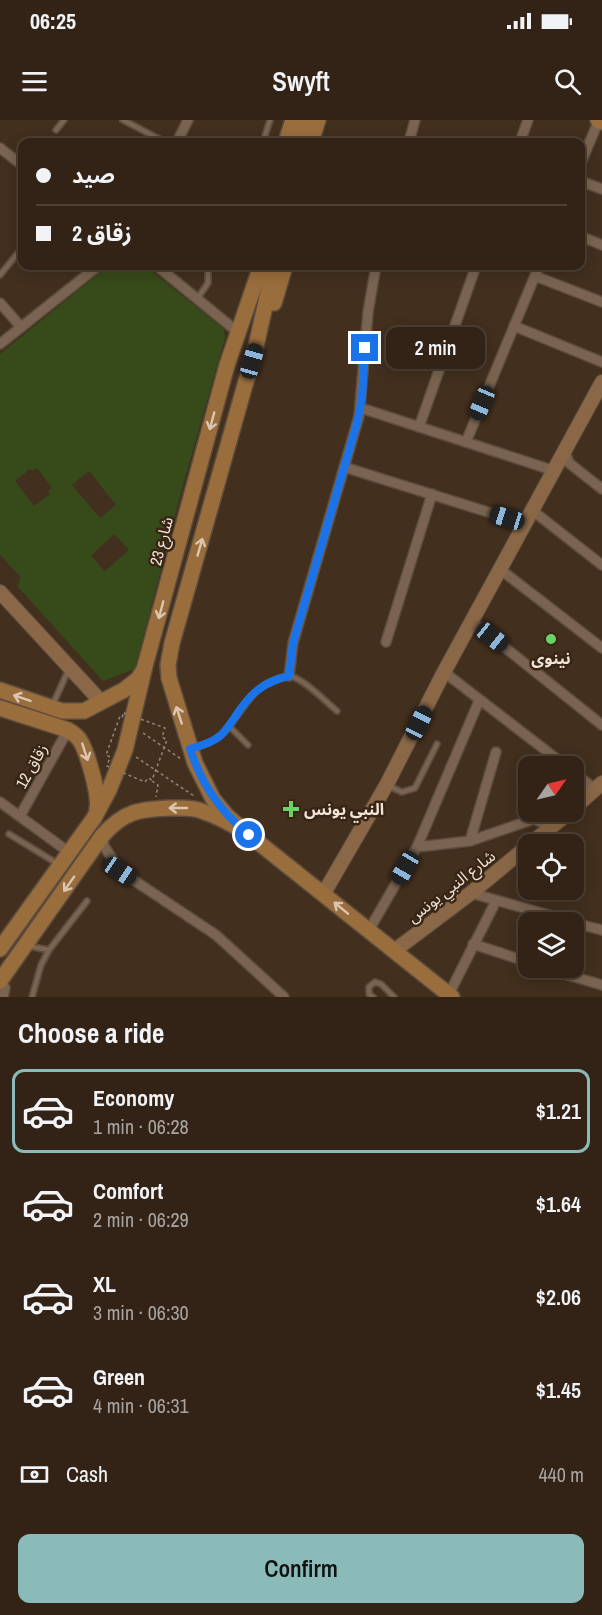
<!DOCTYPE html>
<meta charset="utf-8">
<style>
body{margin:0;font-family:"Archivo Narrow","Noto Sans Arabic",sans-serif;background:#3d2f23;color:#f1f3f6;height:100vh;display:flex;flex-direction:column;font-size:22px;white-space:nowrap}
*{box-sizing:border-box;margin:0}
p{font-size:20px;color:#a8a4a1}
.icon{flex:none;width:33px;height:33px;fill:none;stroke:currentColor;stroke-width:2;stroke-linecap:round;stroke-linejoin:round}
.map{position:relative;height:877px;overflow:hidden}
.details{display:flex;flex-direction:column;background:#322316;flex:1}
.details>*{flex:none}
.hud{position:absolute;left:18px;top:18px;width:567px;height:132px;border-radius:12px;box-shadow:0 3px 15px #0003,0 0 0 2px #4d4035;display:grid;align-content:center;height:132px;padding:0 18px;background:#322316}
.needle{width:39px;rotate:56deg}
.fabs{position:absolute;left:518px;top:636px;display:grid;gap:12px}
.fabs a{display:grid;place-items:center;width:66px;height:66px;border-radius:12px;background:#322316;box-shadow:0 3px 15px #0003,0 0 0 2px #4d4035;font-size:30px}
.end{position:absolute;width:27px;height:27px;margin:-14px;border:8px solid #1a73e8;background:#fff;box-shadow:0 0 0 3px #fff}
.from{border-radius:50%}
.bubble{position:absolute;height:42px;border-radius:12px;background:#322316;box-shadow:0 3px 15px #0003,0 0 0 2px #4d4035;font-size:20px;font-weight:600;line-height:42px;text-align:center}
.car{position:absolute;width:18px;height:36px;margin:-18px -9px;border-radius:8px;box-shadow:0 0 4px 2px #0007;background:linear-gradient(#222 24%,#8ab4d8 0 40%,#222 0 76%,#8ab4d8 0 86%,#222 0)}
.hud b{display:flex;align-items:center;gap:21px;height:57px;font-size:22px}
.hud b+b{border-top:2px solid #4d4035}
.hud i{width:15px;height:15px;background:#f1f3f6}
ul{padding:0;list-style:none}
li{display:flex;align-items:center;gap:18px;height:84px;margin:0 12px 9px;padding:0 6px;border:3px solid transparent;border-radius:12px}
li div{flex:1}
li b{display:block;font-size:22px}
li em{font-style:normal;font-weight:600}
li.current{border-color:#8bbbb9}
li>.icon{width:54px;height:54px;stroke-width:1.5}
h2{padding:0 18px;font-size:27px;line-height:72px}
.pay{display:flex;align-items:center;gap:15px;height:66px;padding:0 18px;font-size:22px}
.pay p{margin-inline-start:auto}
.action{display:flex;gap:12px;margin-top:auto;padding:12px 18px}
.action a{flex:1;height:69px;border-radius:12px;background:#8bbbb9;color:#111;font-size:24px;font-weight:600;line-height:69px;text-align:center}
.status{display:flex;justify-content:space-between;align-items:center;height:42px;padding:0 30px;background:#322316;direction:ltr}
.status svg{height:16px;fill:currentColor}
header{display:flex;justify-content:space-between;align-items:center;height:78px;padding:0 18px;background:#322316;font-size:27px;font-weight:600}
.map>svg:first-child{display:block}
.garden{fill:#374a19;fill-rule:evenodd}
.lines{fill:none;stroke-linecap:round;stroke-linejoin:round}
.lane-casing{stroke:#5c4c3d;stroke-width:8}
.street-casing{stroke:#5c4c3d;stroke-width:12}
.secondary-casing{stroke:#5c4c3d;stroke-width:16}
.primary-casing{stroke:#5c4c3d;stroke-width:18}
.path{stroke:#968678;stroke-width:1.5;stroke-dasharray:3 3;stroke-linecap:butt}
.lane{stroke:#7a6451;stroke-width:4.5}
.street{stroke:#7a6451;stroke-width:9}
.secondary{stroke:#8a6847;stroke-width:14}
.primary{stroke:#9a6d3d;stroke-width:15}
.oneway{stroke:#dbc6b2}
.route{stroke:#1a73e8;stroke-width:8}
.poi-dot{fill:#69d465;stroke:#382514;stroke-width:2}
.labels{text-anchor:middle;stroke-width:5;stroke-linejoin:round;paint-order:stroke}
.street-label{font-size:16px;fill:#f1e4d9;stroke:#382514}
.poi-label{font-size:16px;font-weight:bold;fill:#f1e4d9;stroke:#382514}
</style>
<div class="status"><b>06:25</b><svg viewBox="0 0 49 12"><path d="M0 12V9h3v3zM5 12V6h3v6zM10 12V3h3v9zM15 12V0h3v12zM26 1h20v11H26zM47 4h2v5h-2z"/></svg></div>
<header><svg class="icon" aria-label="menu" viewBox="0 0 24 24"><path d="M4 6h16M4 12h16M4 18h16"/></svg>Swyft<svg class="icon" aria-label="search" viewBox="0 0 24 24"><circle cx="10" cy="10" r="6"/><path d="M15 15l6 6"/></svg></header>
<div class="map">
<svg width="602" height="877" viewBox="0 0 602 877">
<rect width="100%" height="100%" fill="#422f1e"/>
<path class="garden" d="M 108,146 L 145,146 L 224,209 L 225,218 L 183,365 L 135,549 L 103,561 L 17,466 L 20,461 L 20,456 L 0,435 L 0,234 ZM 37,348 L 52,368 L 48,371 L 50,374 L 34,386 L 15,361 L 30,349 L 32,351 ZM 89,351 L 116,385 L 100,398 L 72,365 ZM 114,414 L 129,430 L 105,451 L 91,436 Z"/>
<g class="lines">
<g class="lane-casing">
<g id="lane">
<path d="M 123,0 L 165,22"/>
<path d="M 56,10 L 64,0"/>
<path d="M 263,22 L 270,0"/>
<path d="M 0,155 L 22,128"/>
<path d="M 197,179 L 208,163 L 208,146"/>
<path d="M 53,584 L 68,551"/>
<path d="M 229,606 L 248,625"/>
<path d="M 193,628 C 203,625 213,622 221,615 C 242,596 249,566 280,558 C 283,557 286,556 289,556 C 302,557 326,582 337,591"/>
<path d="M 389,666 L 402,672 L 415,668 L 437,624"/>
<path d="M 9,714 L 58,744"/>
<path d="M 28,826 L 49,830 L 87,781"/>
<path d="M 32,877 L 41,845 L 49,830"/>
<path d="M 373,877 L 369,874 L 369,867 L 375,862 L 381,864 L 394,877"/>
</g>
</g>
<g class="street-casing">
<g id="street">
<path d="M 177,22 L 188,0"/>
<path d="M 409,22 L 415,0"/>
<path d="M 520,22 L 528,0"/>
<path d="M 0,28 L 22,45"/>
<path d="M 580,45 L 599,0"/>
<path d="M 580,61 L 602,69"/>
<path d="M 580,116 L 602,125"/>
<path d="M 157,146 L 234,209"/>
<path d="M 535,156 L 602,182"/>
<path d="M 0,183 L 21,207"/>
<path d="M 514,206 L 602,242"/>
<path d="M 0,224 L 98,146"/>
<path d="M 361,288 L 555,351"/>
<path d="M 419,307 L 476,146"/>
<path d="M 466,322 L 539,146"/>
<path d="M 565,332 L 569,343 L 602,369"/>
<path d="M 344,347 L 526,404"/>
<path d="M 533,391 L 602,445"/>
<path d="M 501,450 L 602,528"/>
<path d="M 473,502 L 602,605"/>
<path d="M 386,522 L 432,374"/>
<path d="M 444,552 L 566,646"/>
<path d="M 289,556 L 293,523 L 359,296 L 368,192 L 376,146"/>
<path d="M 573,652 L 595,669"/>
<path d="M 0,682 L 70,733"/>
<path d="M 20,696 L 68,610"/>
<path d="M 102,716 L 104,726 L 120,751 L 216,815 L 284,877"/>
<path d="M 470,721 L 496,632"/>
<path d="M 417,727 L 470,721 L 534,699 L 551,707"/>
<path d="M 471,773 L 573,802"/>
<path d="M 573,803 L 602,810"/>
<path d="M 369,810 L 417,727 L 479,581"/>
<path d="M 473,824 L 528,842"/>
<path d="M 544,848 L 602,865"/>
<path d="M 0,862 L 5,868 L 3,877"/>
<path d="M 449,874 L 496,781"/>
</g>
</g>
<g class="secondary-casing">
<g id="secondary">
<path d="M 0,472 L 95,575 L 97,582 L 91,588"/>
<path d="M 573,689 L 602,663"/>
<path d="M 530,724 L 570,692"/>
<path d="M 324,773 L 387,664 L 444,552 L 602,262"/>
<path d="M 394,831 L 471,773 L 528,726"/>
</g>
</g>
<g class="primary-casing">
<g id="primary">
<path d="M 598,0 L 602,2"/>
<path d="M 286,22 L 293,0"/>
<path d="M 298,22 L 304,0"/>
<path d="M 311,22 L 318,0"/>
<path d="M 274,183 L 285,146"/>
<path d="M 0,570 L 62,591 L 84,591 L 124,570 L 138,559 L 143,551"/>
<path d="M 0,588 L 68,610 C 73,613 76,615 79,619 C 87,630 100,676 97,689"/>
<path d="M 249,715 L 227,696 L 213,679 L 195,643 L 169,558 L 168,545 L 172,523 L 256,226 L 274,146"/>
<path d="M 0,829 L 94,698 L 109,670 L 125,630 L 145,546 L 227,245 L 261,146"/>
<path d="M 0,861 L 102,716 C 124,691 139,689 172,688 C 181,688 190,687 199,690 C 217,696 234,705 249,715 L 452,877"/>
</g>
</g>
<g class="path">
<path d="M 124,593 L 165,608 L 162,617 L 167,620 L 152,660 L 148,658 L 145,662 L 107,646 L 110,637 L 106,635 L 120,596 L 122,597 Z"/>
<path d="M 143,613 L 181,639"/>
<path d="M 136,637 L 194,676"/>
<path d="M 152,661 L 158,665 L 156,677"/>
</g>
<use href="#lane" class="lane"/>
<use href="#street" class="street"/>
<use href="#secondary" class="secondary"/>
<use href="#primary" class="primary"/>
</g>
<defs><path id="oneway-shaft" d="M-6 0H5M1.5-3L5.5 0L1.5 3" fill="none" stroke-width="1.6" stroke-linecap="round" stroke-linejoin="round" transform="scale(1.5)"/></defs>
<g class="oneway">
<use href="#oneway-shaft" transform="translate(212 301) rotate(105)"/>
<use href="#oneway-shaft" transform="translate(200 427) rotate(-74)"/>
<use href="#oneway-shaft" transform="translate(161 490) rotate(105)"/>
<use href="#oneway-shaft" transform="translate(22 578) rotate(-161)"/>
<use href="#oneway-shaft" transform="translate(179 595) rotate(-108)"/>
<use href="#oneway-shaft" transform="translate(85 632) rotate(72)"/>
<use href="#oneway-shaft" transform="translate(178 688) rotate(180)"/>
<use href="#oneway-shaft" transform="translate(69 764) rotate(125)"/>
<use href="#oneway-shaft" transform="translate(341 788) rotate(-141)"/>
</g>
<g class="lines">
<path class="route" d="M 249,715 C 220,691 202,665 190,629 C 200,626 212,623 220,616 C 226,611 230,604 235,597 C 249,575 262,562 289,556 L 293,523 L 357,303 L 362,278 L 365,228"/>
</g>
<g class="poi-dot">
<circle cx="551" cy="519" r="6"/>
<path d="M288 680h6v6h6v6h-6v6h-6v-6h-6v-6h6z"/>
</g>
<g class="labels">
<g class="street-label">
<text transform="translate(161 421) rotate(-75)" y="6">شارع 23</text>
<text transform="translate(31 646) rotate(-61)" y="6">زقاق 12</text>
<text transform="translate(451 766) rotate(-38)" y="6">شارع النبي يونس</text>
</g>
<g class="poi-label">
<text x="551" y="544">نينوى</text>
<text x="304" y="695" text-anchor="start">النبي يونس</text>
</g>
</g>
</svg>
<div class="fabs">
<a><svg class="needle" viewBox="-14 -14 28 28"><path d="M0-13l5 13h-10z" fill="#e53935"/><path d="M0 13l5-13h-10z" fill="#a8a4a1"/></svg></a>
<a><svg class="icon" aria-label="locate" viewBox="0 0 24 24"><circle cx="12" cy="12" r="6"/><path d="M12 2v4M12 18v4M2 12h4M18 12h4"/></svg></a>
<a><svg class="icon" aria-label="layers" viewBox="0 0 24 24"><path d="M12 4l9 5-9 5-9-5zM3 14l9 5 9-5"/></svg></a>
</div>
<i class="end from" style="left:249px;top:715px"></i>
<i class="end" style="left:365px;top:228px"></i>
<div class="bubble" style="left:386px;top:207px;width:99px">2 min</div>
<i class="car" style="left:252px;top:241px;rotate:16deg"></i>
<i class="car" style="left:482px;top:283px;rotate:203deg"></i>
<i class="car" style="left:507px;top:398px;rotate:287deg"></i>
<i class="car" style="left:492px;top:517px;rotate:129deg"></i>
<i class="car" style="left:419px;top:603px;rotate:27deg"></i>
<i class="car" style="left:405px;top:748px;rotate:210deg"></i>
<i class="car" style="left:120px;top:751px;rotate:124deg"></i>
<div class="hud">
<b><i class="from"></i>صيد</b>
<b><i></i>زقاق 2</b>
</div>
</div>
<section class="details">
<h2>Choose a ride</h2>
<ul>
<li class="current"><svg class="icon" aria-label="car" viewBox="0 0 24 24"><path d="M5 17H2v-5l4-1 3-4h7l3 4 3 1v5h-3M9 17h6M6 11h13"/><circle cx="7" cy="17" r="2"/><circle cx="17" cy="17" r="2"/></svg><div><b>Economy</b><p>1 min · 06:28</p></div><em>$1.21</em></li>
<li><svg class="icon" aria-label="car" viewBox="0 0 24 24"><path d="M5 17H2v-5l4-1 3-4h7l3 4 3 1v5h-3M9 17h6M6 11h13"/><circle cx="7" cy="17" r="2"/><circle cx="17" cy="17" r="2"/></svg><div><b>Comfort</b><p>2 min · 06:29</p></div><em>$1.64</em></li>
<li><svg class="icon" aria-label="car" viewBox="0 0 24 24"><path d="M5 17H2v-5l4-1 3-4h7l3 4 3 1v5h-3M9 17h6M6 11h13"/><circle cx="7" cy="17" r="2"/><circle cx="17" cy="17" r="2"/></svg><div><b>XL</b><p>3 min · 06:30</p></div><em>$2.06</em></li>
<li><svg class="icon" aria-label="car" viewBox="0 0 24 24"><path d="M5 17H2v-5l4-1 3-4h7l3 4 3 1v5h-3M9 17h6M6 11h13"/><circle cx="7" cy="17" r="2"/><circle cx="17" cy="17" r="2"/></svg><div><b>Green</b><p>4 min · 06:31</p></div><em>$1.45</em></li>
</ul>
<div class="pay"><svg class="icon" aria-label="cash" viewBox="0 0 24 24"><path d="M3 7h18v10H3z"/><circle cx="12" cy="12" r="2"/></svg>Cash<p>440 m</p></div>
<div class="action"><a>Confirm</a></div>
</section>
